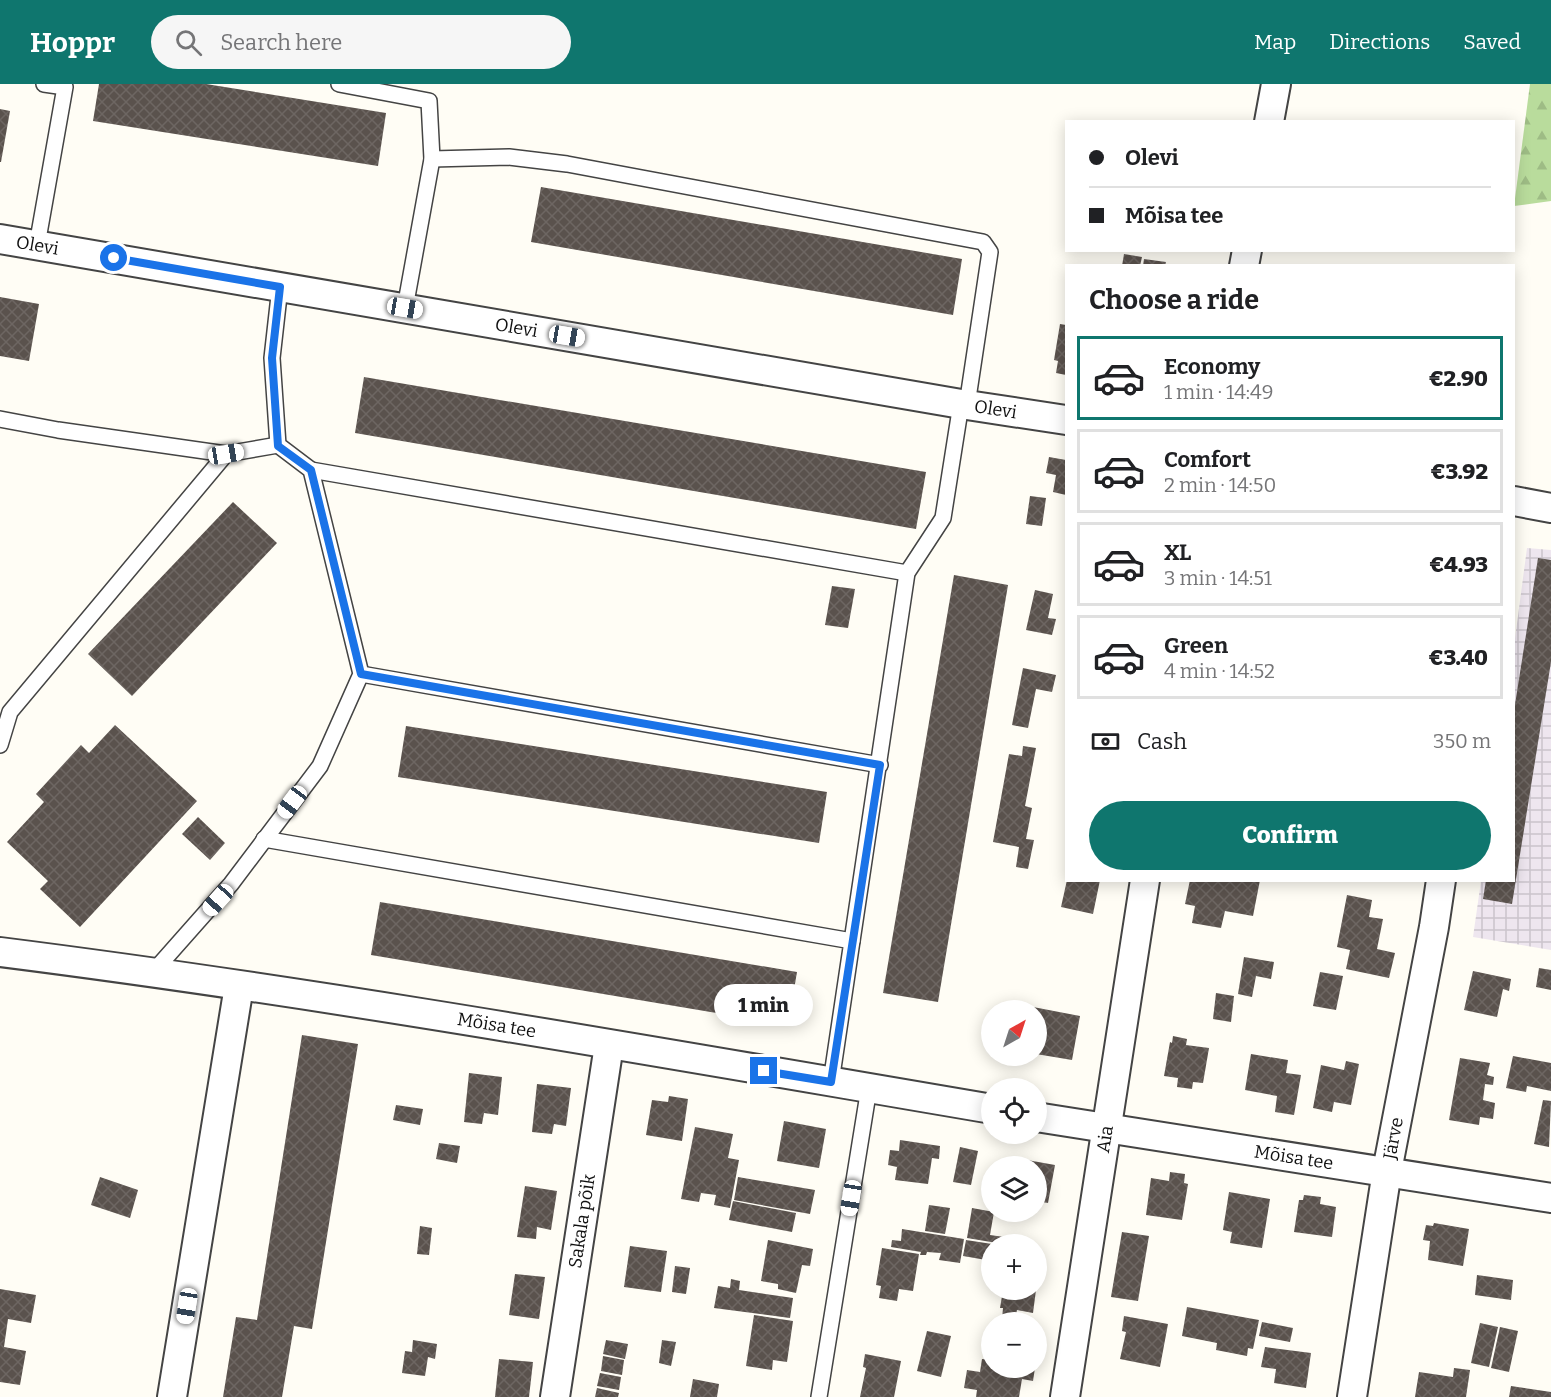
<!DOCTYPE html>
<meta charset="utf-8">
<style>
body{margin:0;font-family:Bitter,serif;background:#f6f6f6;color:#202124;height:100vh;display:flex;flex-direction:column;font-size:22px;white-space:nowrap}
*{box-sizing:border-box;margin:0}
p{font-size:20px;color:#757577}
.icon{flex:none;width:33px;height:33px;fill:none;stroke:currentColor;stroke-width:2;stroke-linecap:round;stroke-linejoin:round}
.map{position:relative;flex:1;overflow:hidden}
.details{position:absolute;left:1065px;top:180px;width:450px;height:618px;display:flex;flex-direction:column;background:#fff;border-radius:0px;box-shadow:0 3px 15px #0003}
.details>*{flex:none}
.top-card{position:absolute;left:1065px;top:36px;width:450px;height:132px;border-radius:0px;box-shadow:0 3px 15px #0003;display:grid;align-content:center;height:132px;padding:0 24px;background:#fff}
.needle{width:39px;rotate:39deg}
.tools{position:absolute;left:981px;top:916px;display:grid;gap:12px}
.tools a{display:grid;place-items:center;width:66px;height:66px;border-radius:50%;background:#fff;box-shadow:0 3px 15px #0003;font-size:30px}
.end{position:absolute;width:27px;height:27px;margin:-14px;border:8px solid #1a73e8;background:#fff;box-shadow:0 0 0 3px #fff}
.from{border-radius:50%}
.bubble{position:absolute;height:42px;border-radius:21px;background:#fff;box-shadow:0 3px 15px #0003;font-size:20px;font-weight:800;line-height:42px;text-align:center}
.car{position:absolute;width:18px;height:36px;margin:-18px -9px;border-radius:8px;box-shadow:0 0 4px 2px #0007;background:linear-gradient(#fff 24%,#345 0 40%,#fff 0 76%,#345 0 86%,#fff 0)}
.top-card b{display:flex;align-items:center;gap:21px;height:57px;font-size:22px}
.top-card b+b{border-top:2px solid #e0e0e0}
.top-card i{width:15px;height:15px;background:#202124}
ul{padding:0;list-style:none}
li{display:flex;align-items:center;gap:18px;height:84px;margin:0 12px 9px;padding:0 12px;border:3px solid #e0e0e0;border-radius:0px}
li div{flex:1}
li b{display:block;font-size:22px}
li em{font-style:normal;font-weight:800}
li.current{border-color:#0f766e}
li>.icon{width:54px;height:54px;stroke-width:1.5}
h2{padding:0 24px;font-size:27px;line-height:72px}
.pay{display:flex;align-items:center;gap:15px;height:66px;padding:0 24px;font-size:22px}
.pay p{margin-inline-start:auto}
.button{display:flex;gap:12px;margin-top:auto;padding:12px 24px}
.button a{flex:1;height:69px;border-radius:36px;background:#0f766e;color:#fff;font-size:24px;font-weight:800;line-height:69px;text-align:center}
header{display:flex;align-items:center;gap:36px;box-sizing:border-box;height:84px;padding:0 30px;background:#0f766e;color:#fff}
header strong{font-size:28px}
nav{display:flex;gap:33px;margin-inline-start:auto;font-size:21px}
.search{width:420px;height:54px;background:#f6f6f6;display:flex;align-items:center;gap:15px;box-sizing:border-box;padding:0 21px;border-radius:33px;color:#757577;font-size:22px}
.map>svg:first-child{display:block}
.industrial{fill:url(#industrial-grid)}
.forest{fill:url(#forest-firs)}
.building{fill:url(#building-cross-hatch)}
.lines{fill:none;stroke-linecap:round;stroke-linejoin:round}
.lane-casing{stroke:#444;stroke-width:18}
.street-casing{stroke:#444;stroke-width:32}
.lane{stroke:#fff;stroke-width:15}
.street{stroke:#fff;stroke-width:28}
.route{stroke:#1a73e8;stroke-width:8}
.labels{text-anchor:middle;stroke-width:6;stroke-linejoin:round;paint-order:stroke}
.street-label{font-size:18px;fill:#111;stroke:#fff}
</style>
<header>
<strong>Hoppr</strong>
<div class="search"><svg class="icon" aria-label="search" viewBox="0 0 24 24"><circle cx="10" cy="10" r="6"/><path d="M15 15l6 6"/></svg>Search here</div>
<nav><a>Map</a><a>Directions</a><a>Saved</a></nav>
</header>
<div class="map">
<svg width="1551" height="1313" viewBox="0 0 1551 1313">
<defs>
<pattern id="industrial-grid" width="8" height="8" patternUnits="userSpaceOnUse" patternTransform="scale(1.5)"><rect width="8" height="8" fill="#eee6ef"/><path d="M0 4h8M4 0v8" fill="none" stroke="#cbc4cc"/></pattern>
<pattern id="forest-firs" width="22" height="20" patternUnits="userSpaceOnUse" patternTransform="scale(1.5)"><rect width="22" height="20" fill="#b9dc9c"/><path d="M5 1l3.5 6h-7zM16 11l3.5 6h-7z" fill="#9ebc85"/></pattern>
<pattern id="building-cross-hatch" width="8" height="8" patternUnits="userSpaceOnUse" patternTransform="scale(1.5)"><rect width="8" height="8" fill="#5a524d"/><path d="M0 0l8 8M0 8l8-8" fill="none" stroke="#6d6662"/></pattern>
</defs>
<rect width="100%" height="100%" fill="#fffdf5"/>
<path class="industrial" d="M 1527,464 L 1551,466 L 1551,866 L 1473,853 L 1481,797 L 1514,796 L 1514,562 Z"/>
<path class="forest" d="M 1530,0 L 1551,0 L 1551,117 L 1514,122 Z"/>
<g class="building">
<path d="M 99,0 L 206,0 L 386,29 L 378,82 L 93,37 Z"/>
<path d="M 0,25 L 10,27 L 1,78 L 0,78 Z"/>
<path d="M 541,103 L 962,175 L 953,231 L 531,158 Z"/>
<path d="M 1124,170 L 1142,173 L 1140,182 L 1122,182 Z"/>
<path d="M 1144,175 L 1166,178 L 1165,182 L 1143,182 Z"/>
<path d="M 0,213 L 39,220 L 29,277 L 0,272 Z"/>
<path d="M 1060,240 L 1066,241 L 1066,291 L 1056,289 L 1058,277 L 1054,276 Z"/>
<path d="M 364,293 L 926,388 L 916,445 L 355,349 Z"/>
<path d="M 1049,373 L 1066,376 L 1066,411 L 1053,408 L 1056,391 L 1046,389 Z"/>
<path d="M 1030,412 L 1046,414 L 1042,442 L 1026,440 Z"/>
<path d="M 233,418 L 277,459 L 132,612 L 88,570 Z"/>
<path d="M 1538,474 L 1551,476 L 1551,578 L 1512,820 L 1483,815 L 1486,796 L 1514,796 L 1514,627 Z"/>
<path d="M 954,491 L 1008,501 L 938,918 L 883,909 Z"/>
<path d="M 832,502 L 855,505 L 848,544 L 825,541 Z"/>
<path d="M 1035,506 L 1053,510 L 1048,534 L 1056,535 L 1052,551 L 1026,546 Z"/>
<path d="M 1023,584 L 1056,591 L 1052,608 L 1036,605 L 1028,644 L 1012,641 Z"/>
<path d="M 115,641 L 197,717 L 80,843 L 40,805 L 48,797 L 7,758 L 44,718 L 36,710 L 81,661 L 89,669 Z"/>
<path d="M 406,642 L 827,708 L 819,759 L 398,693 Z"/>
<path d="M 1023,662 L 1036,664 L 1025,722 L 1032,724 L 1026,755 L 1034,756 L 1028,785 L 1016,783 L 1019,763 L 993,758 L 1009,670 L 1022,672 Z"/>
<path d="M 198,733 L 225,759 L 210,776 L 182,750 Z"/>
<path d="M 1067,796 L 1100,796 L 1093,830 L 1061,823 Z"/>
<path d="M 1190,796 L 1260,796 L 1253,832 L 1225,827 L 1221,844 L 1192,839 L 1195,822 L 1185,820 Z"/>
<path d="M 1347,811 L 1372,816 L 1369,833 L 1383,835 L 1377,865 L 1395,869 L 1389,894 L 1346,885 L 1350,866 L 1337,863 Z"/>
<path d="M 380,818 L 797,888 L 788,941 L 371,871 Z"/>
<path d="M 1244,873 L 1274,878 L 1271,895 L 1256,892 L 1252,913 L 1238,910 Z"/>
<path d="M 1539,884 L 1551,886 L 1551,906 L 1536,903 Z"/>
<path d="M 1473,887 L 1511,895 L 1509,907 L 1503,905 L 1497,933 L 1464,926 Z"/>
<path d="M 1320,888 L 1343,892 L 1336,926 L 1313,922 Z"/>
<path d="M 1216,909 L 1234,912 L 1231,938 L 1213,935 Z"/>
<path d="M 1033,923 L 1080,932 L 1072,976 L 1036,970 L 1036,927 L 1033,927 Z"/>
<path d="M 302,951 L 358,960 L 312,1245 L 294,1242 L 282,1313 L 223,1313 L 236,1233 L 257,1236 Z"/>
<path d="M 1173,952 L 1187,955 L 1186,961 L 1209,964 L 1203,999 L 1193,998 L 1192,1005 L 1177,1003 L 1178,994 L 1164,992 L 1170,958 L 1172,959 Z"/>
<path d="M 1251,970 L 1288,976 L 1286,989 L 1301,991 L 1294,1031 L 1275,1028 L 1277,1012 L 1245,1006 Z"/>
<path d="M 1513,972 L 1551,979 L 1551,1007 L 1527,1002 L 1526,1008 L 1506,1004 Z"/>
<path d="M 1460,974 L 1490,979 L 1487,991 L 1494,993 L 1493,1001 L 1485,1000 L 1483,1016 L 1495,1019 L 1493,1035 L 1480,1033 L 1479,1041 L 1449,1036 Z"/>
<path d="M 1346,977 L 1359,980 L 1351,1021 L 1334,1018 L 1332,1028 L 1313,1024 L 1321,981 L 1344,986 Z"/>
<path d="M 469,989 L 502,993 L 498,1031 L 484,1029 L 482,1040 L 464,1038 Z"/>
<path d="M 537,1000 L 571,1004 L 566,1042 L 554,1040 L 552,1050 L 532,1048 Z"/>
<path d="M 669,1012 L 688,1015 L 682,1057 L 646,1051 L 652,1016 L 668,1018 Z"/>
<path d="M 1543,1016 L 1551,1017 L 1549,1063 L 1534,1060 Z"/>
<path d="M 396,1021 L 423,1025 L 420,1041 L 393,1036 Z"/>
<path d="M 784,1037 L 826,1045 L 819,1084 L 777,1077 Z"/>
<path d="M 695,1043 L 733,1050 L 728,1074 L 739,1076 L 730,1124 L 714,1121 L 716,1111 L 701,1109 L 699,1118 L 681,1115 Z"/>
<path d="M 900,1056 L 940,1062 L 939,1075 L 932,1074 L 928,1100 L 895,1096 L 897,1083 L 888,1081 L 890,1066 L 899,1067 Z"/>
<path d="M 439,1059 L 460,1062 L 457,1079 L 436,1075 Z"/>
<path d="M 960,1063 L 978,1067 L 971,1101 L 953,1098 Z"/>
<path d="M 1011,1073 L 1055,1081 L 1048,1119 L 1036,1117 L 1036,1083 L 1010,1083 Z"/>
<path d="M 1170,1088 L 1185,1090 L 1184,1099 L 1188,1100 L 1182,1136 L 1146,1131 L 1151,1094 L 1169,1097 Z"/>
<path d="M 100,1093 L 138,1106 L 130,1134 L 91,1121 Z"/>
<path d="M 738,1093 L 815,1106 L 810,1130 L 734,1116 Z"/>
<path d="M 525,1102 L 557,1107 L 551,1146 L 537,1143 L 536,1155 L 517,1153 Z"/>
<path d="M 1229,1108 L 1270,1115 L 1262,1164 L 1230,1159 L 1232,1148 L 1223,1146 Z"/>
<path d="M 1304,1111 L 1321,1113 L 1320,1120 L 1336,1123 L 1332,1153 L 1294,1148 L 1299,1116 L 1303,1116 Z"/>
<path d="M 733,1117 L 796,1129 L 792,1148 L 729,1136 Z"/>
<path d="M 929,1121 L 950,1124 L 945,1150 L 925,1147 Z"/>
<path d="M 972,1124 L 994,1128 L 990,1151 L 1004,1153 L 1003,1160 L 967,1154 Z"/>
<path d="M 1434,1139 L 1469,1145 L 1463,1182 L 1428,1176 L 1430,1157 L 1423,1156 L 1426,1141 L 1433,1142 Z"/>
<path d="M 420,1142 L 432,1144 L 429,1171 L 417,1170 Z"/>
<path d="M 902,1145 L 964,1155 L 960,1179 L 939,1176 L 941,1169 L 927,1168 L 926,1171 L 920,1171 L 921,1168 L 891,1163 L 892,1156 L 901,1157 Z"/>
<path d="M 1122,1148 L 1149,1152 L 1138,1217 L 1111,1213 Z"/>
<path d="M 768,1156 L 813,1165 L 810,1182 L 802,1181 L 796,1209 L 778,1205 L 778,1200 L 761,1197 Z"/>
<path d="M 966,1156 L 992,1160 L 992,1177 L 963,1172 Z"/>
<path d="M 630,1162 L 667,1167 L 661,1208 L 624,1203 Z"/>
<path d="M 882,1164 L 919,1170 L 913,1207 L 899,1205 L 897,1217 L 879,1214 L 881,1202 L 876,1201 Z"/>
<path d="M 675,1182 L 690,1184 L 686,1210 L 672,1208 Z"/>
<path d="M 515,1190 L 545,1193 L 539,1235 L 509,1231 Z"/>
<path d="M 1477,1191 L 1513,1196 L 1511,1216 L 1475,1211 Z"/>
<path d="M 731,1195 L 740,1197 L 739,1206 L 793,1214 L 790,1234 L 714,1224 L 718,1202 L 730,1204 Z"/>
<path d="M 0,1205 L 36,1211 L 31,1239 L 8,1235 L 4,1263 L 26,1267 L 20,1301 L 0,1298 Z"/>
<path d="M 1003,1206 L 1036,1206 L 1033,1229 L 1017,1226 L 1015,1237 L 1002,1235 L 1003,1224 L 1000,1224 Z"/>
<path d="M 1187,1223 L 1259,1236 L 1253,1265 L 1248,1264 L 1247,1272 L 1216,1266 L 1217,1259 L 1182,1252 Z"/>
<path d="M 754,1231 L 793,1237 L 787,1278 L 773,1276 L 772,1286 L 746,1282 Z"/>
<path d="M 1124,1232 L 1168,1240 L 1160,1283 L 1120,1275 L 1126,1248 L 1122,1247 Z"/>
<path d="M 1262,1238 L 1293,1244 L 1290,1258 L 1259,1252 Z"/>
<path d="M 1480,1239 L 1498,1243 L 1489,1283 L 1471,1279 Z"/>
<path d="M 1500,1243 L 1518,1247 L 1509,1288 L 1491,1284 Z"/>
<path d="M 927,1247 L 951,1252 L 941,1293 L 917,1287 Z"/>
<path d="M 413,1256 L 437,1260 L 435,1275 L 428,1273 L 425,1292 L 402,1289 L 405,1267 L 412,1268 Z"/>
<path d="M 606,1256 L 628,1260 L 625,1275 L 603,1270 Z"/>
<path d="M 662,1256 L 676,1258 L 671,1282 L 659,1279 Z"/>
<path d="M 1265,1263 L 1311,1269 L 1306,1304 L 1274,1299 L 1276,1285 L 1261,1283 Z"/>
<path d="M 865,1270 L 901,1277 L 894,1313 L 860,1313 L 866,1284 L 863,1283 Z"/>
<path d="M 603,1272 L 624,1276 L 622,1291 L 601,1287 Z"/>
<path d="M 499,1275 L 533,1278 L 529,1313 L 495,1313 Z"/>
<path d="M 982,1275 L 992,1276 L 992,1284 L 1035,1284 L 1033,1297 L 1022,1295 L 1019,1313 L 976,1313 L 977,1306 L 964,1304 L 967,1286 L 980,1288 Z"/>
<path d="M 1454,1284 L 1470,1286 L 1466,1313 L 1415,1313 L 1419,1288 L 1453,1293 Z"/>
<path d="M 600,1289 L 621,1293 L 619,1306 L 597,1302 Z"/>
<path d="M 693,1295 L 719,1300 L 717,1313 L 690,1313 Z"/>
<path d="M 1511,1302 L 1551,1308 L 1551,1313 L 1509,1313 Z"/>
<path d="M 597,1304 L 619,1309 L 618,1313 L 595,1313 Z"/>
</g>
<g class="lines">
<g class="lane-casing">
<g id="lane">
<path d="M 339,0 L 429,17 L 432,75 L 405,224"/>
<path d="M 432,75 L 509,73 L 567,80 L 983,158 L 990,168 L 967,321"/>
<path d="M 37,161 L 65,3 L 44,0"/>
<path d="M 0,335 L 58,346 L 226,370"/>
<path d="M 311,386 L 907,489"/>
<path d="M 361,590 L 880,681"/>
<path d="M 0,661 L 10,628 L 226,370 L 278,361"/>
<path d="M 264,755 L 852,857 L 831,998"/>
<path d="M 852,857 L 907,489 L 943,434 L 961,320"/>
<path d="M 154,887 L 231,800 L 320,682 L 361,590 L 311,386 L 278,361 L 272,274 L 280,203"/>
<path d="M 819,1313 L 869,1004"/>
</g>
</g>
<g class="street-casing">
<g id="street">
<path d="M 1269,38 L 1276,0"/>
<path id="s1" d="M 0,155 L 967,321 L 1066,336"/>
<path d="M 1244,182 L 1247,166"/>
<path d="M 1514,417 L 1551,424"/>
<path id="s2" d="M 0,868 C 332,910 662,969 992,1025"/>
<path id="s3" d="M 1036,1033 L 1551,1114"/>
<path d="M 172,1313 L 239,902"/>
<path id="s4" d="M 555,1313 L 609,961"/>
<path id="s5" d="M 1065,1313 L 1145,796"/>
<path id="s6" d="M 1352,1313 L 1387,1087 L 1434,843 L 1441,796"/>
</g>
</g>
<use href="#lane" class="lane"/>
<use href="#street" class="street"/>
</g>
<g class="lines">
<path class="route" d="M 114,174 L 280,203 L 272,274 L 278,362 L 311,386 L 361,590 L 880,681 L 831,998 L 764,987"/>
</g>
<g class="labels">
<g class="street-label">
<text dy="6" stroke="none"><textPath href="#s1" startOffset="38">Olevi</textPath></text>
<text dy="6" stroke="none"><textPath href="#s1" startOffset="524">Olevi</textPath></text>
<text dy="6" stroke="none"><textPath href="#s1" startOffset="1010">Olevi</textPath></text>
<text dy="6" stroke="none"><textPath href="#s2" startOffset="502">Mõisa tee</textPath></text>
<text dy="6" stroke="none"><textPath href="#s6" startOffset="262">Järve</textPath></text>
<text dy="6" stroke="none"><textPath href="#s5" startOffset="261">Aia</textPath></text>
<text dy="6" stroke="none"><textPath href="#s3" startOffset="261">Mõisa tee</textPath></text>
<text dy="6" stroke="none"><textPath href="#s4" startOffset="178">Sakala põik</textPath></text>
</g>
</g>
</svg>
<div class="tools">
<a><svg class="needle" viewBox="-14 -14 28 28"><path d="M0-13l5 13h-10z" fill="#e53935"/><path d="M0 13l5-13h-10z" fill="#757577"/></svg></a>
<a><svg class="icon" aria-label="locate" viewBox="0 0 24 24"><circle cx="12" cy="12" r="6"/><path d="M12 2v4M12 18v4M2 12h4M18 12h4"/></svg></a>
<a><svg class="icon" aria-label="layers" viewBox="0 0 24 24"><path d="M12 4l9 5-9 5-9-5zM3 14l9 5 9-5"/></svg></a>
<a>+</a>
<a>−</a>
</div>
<i class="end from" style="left:114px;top:174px"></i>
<i class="end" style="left:764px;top:987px"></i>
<div class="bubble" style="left:714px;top:900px;width:99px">1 min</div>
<i class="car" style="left:405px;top:224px;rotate:100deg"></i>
<i class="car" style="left:567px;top:252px;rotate:100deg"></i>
<i class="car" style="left:226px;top:370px;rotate:81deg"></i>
<i class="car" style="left:292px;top:718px;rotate:217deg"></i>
<i class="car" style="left:218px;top:816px;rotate:222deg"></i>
<i class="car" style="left:851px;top:1114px;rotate:189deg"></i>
<i class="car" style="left:187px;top:1222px;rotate:189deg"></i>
<div class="top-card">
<b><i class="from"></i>Olevi</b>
<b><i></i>Mõisa tee</b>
</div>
<section class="details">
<h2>Choose a ride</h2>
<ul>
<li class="current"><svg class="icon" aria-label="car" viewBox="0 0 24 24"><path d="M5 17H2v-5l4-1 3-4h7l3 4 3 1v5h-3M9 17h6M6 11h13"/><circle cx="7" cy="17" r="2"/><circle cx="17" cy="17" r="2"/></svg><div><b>Economy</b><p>1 min · 14:49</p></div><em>€2.90</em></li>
<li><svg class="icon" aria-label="car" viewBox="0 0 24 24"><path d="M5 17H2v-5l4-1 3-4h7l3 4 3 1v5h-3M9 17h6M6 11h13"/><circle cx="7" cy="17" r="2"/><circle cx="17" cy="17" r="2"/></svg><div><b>Comfort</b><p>2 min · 14:50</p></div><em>€3.92</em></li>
<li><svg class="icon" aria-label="car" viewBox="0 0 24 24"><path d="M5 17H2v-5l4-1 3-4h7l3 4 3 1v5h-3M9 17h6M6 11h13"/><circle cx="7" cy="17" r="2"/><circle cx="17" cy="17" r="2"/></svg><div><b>XL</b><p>3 min · 14:51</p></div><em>€4.93</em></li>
<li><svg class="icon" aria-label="car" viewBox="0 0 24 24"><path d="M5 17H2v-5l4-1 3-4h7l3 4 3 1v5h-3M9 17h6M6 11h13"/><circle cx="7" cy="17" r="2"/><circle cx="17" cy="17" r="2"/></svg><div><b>Green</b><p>4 min · 14:52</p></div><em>€3.40</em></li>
</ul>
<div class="pay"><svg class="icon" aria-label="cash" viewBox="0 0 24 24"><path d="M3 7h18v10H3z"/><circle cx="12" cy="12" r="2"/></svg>Cash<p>350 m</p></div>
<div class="button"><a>Confirm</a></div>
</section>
</div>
